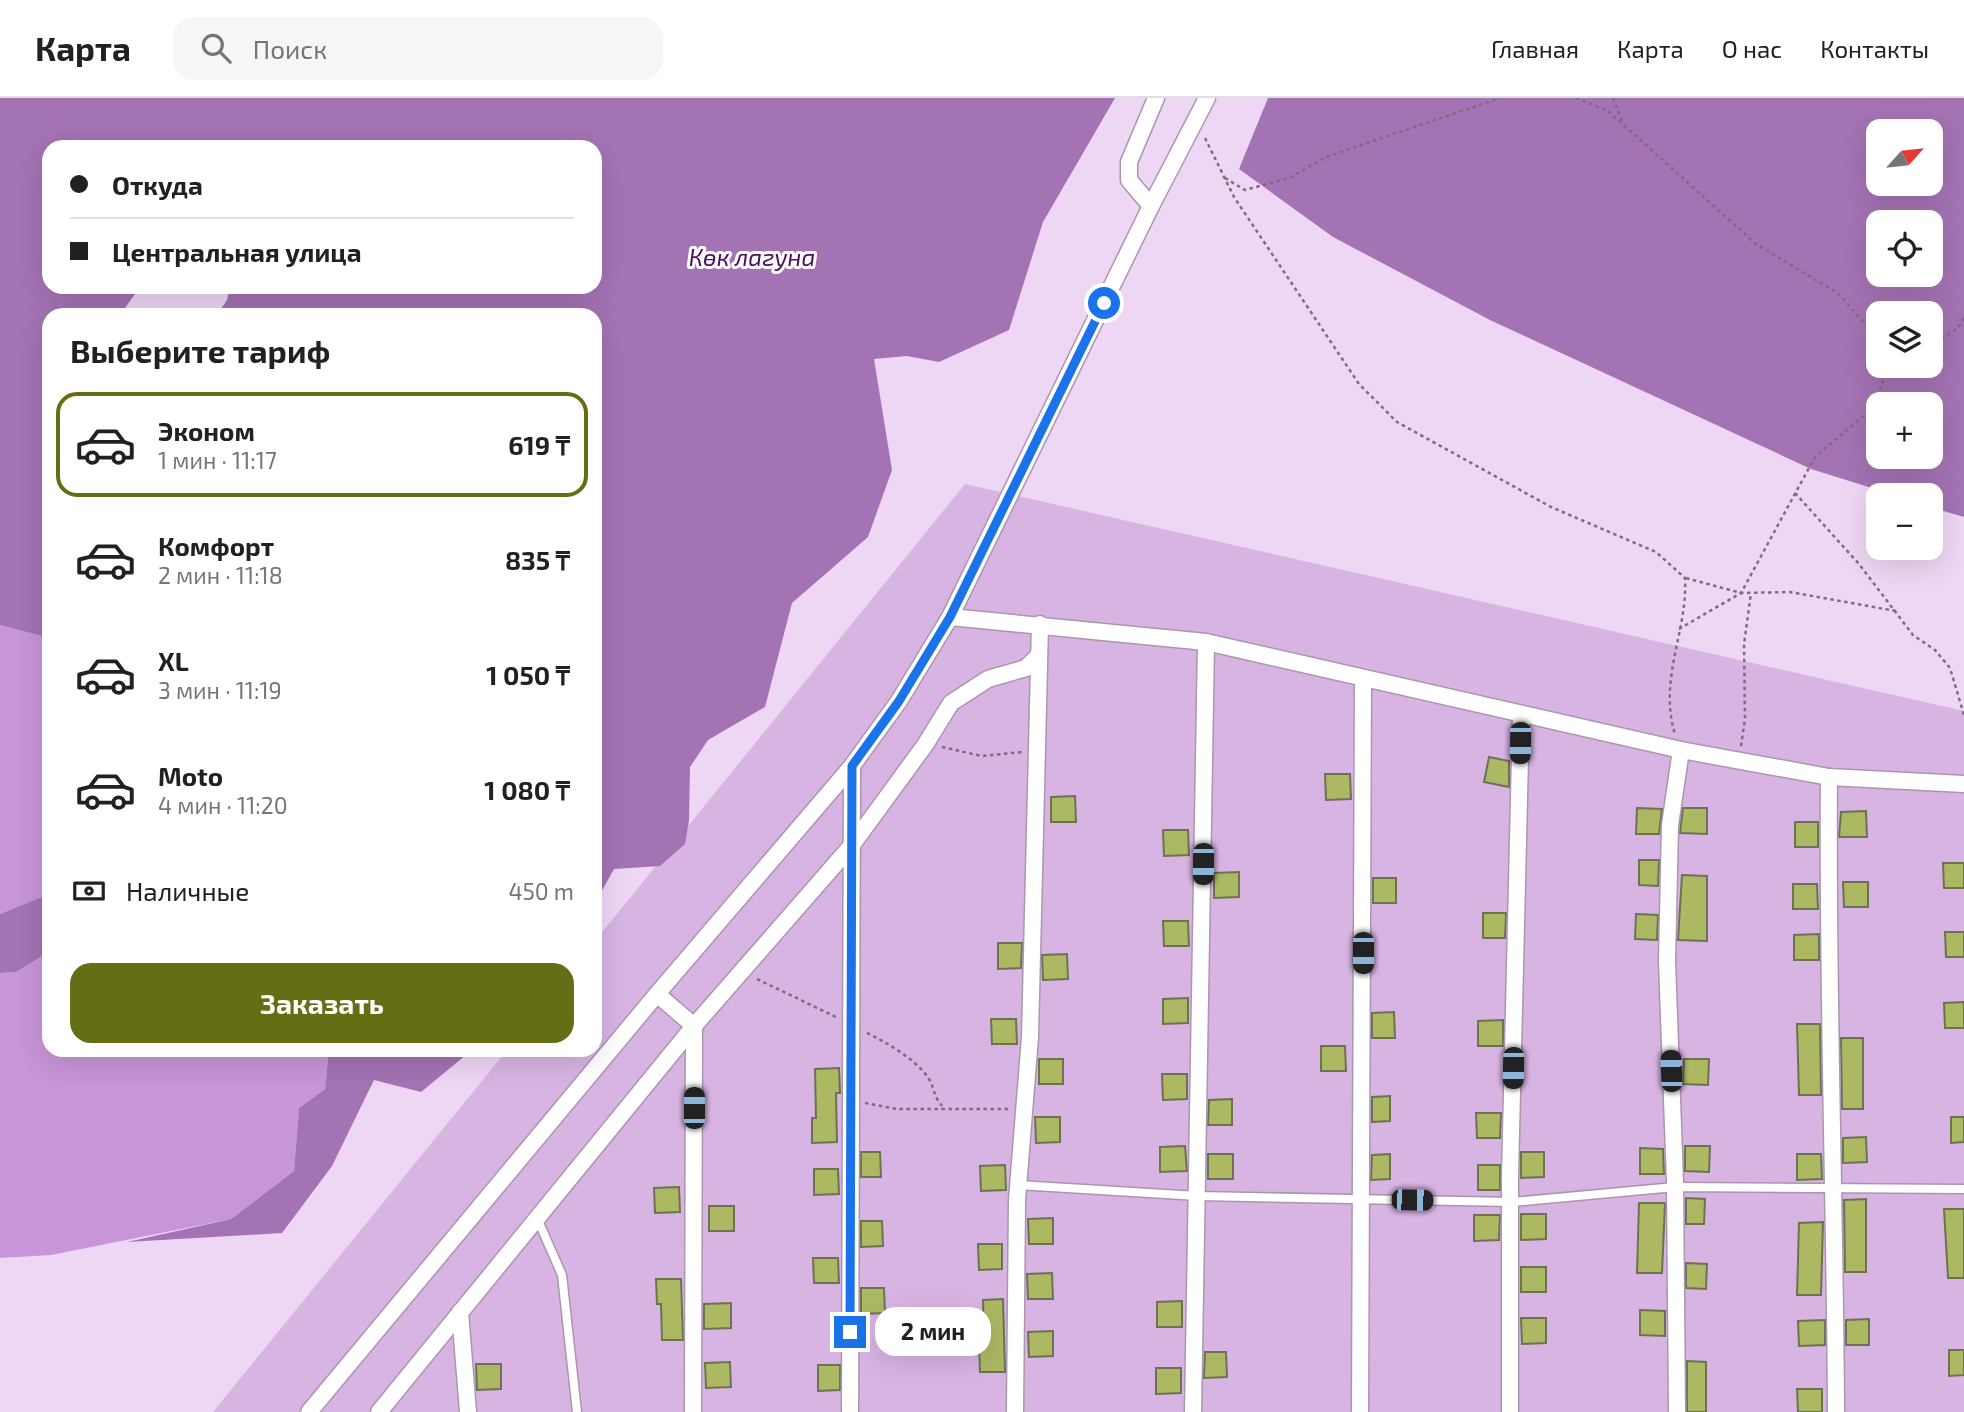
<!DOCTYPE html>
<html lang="ru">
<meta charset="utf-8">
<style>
body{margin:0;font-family:"Exo 2",sans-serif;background:#f6f6f6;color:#202124;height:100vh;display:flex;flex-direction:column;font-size:26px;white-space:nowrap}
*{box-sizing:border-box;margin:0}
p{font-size:23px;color:#757577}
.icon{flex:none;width:38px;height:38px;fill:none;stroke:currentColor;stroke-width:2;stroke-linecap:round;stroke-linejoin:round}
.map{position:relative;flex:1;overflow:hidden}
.details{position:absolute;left:42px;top:210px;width:560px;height:749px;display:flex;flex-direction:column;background:#fff;border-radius:21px;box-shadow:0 7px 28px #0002}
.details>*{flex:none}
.banner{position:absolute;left:42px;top:42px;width:560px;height:154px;border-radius:21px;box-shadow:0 7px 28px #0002;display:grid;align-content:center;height:154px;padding:0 28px;background:#fff}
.needle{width:46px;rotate:63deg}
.fabs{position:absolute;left:1866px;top:21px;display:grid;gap:14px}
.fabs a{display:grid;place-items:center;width:77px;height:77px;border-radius:14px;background:#fff;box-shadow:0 7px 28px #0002;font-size:35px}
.end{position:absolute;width:32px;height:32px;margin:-16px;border:9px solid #1a73e8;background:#fff;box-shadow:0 0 0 4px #fff}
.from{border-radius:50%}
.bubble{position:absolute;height:49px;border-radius:21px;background:#fff;box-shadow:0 7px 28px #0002;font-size:23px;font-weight:700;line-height:49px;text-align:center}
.car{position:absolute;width:21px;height:42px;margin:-21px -10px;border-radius:9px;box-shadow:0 0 5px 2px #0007;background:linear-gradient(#222 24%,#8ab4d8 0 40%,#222 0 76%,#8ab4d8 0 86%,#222 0)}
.banner b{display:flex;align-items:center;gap:24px;height:66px;font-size:26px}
.banner b+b{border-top:2px solid #e0e0e0}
.banner i{width:18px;height:18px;background:#202124}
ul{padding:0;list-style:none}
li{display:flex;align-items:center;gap:21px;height:105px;margin:0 14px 10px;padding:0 14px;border:4px solid transparent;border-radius:21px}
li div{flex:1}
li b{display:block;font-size:26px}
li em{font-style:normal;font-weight:700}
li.active{border-color:#656e14}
li>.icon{width:63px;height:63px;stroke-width:1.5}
h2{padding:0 28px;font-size:32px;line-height:84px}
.pay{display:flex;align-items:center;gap:18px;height:77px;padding:0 28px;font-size:26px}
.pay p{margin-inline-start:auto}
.button{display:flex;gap:14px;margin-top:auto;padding:14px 28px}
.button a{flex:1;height:80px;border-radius:21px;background:#656e14;color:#fff;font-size:28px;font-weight:700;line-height:80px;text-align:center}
header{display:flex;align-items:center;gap:42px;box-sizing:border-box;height:98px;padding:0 35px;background:#fff;border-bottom:2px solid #e0e0e0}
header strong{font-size:33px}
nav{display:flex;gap:38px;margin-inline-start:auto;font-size:24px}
.search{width:490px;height:63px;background:#f6f6f6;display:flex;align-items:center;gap:18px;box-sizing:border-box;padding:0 24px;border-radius:21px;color:#757577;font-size:26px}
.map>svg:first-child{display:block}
.green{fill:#d8b4e3}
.forest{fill:#c895d8}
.water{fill:#a473b4;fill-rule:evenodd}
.building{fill:#adb863;stroke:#6d7253;stroke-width:2}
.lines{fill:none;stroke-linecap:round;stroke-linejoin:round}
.lane-casing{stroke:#ab95b1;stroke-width:11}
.street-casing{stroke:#ab95b1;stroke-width:19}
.path{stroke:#7c6d80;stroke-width:2.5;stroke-dasharray:3.5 3.5;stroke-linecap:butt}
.lane{stroke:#fff;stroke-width:8}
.street{stroke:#fff;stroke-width:16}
.route{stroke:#1a73e8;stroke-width:9}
.labels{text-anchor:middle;stroke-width:6;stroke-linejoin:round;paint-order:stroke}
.water-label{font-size:24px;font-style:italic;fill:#4f0e60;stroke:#fff}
</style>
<header>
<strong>Карта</strong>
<div class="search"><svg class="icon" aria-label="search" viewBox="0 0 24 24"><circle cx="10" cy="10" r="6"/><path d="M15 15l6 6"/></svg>Поиск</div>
<nav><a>Главная</a><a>Карта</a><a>О нас</a><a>Контакты</a></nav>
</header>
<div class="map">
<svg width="1964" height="1314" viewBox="0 0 1964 1314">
<rect width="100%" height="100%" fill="#eed7f5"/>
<path class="green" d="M 965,386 L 1964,613 L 1964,1314 L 213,1314 L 507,952 L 595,952 L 595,843 Z"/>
<g class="forest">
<path d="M 0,527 L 49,540 L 49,796 L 0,816 Z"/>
<path d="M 49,854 L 49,952 L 329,952 L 325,991 L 299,1010 L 294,1073 L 231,1121 L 51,1157 L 0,1160 L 0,875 L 16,874 Z"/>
</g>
<g class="water">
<path d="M 0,0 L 1115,0 L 1043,124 L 1009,232 L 939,264 L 907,258 L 874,261 L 892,372 L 868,439 L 792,505 L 765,609 L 708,642 L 690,669 L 689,722 L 685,746 L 660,768 L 614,771 L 595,805 L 595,217 L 217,217 L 227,202 L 230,189 L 595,189 L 595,49 L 49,49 L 49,189 L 140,189 L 120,217 L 49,217 L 49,540 L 0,527 Z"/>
<path d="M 1268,0 L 1964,0 L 1964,419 L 1930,409 L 1930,397 L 1894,397 L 1811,371 L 1490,222 L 1333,139 L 1239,71 ZM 1878,33 L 1930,33 L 1930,86 L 1878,86 ZM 1878,124 L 1930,124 L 1930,177 L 1878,177 ZM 1878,215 L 1930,215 L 1930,268 L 1878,268 ZM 1878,306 L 1930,306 L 1930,359 L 1878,359 Z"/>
<path d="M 49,796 L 49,854 L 16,874 L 0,875 L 0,816 Z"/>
<path d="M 329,952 L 472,952 L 421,994 L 374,982 L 332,1068 L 282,1135 L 127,1144 L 231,1121 L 294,1073 L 299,1010 L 325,991 Z"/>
</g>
<g class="building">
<path d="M 1489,659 L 1509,663 L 1509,689 L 1484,684 Z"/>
<path d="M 1325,676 L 1350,676 L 1351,701 L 1326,702 Z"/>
<path d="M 1075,698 L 1076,724 L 1051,724 L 1051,699 Z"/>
<path d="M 1637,710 L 1662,711 L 1659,736 L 1636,736 Z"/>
<path d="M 1683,710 L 1707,710 L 1707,736 L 1680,735 Z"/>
<path d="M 1866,713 L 1867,739 L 1839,739 L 1841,714 Z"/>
<rect x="1795" y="724" width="23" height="25"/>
<path d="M 1163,732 L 1188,732 L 1189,757 L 1164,758 Z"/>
<path d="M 1639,762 L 1659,762 L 1658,788 L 1639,787 Z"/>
<path d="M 1943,765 L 1964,765 L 1964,790 L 1944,790 Z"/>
<path d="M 1239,774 L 1239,799 L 1214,800 L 1214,775 Z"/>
<path d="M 1682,777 L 1707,778 L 1707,843 L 1678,842 Z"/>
<rect x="1373" y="780" width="23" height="25"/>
<path d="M 1843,784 L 1868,784 L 1868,809 L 1844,809 Z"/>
<path d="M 1793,786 L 1817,786 L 1818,811 L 1793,811 Z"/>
<path d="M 1483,815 L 1506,815 L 1505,840 L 1483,840 Z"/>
<path d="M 1636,816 L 1658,817 L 1657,842 L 1635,841 Z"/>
<path d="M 1163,823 L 1188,823 L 1189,848 L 1164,848 Z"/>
<path d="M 1945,834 L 1964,834 L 1964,859 L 1946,859 Z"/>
<path d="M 1819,836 L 1819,862 L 1794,862 L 1794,837 Z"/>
<path d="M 998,845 L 1022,845 L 1021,870 L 998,871 Z"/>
<path d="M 1067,856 L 1068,881 L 1043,882 L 1042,857 Z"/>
<path d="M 1188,900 L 1188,925 L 1163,926 L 1163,901 Z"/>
<path d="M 1964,904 L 1964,930 L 1945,930 L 1944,905 Z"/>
<path d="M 1394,914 L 1395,940 L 1372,940 L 1372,915 Z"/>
<path d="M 991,921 L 1016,921 L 1017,946 L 992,946 Z"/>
<path d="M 1503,922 L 1503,948 L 1478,948 L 1478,923 Z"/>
<path d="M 1797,926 L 1820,926 L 1821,997 L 1799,997 Z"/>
<path d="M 1841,940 L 1863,940 L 1863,1011 L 1842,1011 Z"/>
<path d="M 1321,948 L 1345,948 L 1346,973 L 1321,973 Z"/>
<rect x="1039" y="961" width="24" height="25"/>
<path d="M 1684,961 L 1709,961 L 1708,987 L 1683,986 Z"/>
<path d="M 839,970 L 840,995 L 836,995 L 837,1044 L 812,1045 L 812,1020 L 816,1020 L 815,971 Z"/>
<path d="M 1162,976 L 1187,976 L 1187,1001 L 1163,1002 Z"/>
<path d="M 1390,998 L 1390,1023 L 1372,1024 L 1372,999 Z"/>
<path d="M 1232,1001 L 1232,1027 L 1208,1027 L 1209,1002 Z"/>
<path d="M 1476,1015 L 1501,1015 L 1500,1040 L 1477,1040 Z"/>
<path d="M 1035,1019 L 1060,1019 L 1060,1044 L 1036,1045 Z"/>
<path d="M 1951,1019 L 1964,1019 L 1964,1044 L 1951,1045 Z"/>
<path d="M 1866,1039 L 1867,1064 L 1843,1065 L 1843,1040 Z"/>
<path d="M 1185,1048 L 1187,1073 L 1160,1074 L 1160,1049 Z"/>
<path d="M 1685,1048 L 1710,1048 L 1709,1074 L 1685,1073 Z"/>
<path d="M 1640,1050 L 1663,1051 L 1664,1076 L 1640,1076 Z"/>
<path d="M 861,1054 L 880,1054 L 881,1079 L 861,1079 Z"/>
<path d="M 1521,1054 L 1544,1054 L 1544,1079 L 1521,1080 Z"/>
<rect x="1208" y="1056" width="25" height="25"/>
<path d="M 1390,1056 L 1390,1081 L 1371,1082 L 1372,1057 Z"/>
<path d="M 1797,1056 L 1821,1056 L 1822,1081 L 1797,1082 Z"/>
<path d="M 1005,1067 L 1006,1092 L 981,1093 L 980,1068 Z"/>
<rect x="1478" y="1067" width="22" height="25"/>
<path d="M 814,1071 L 838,1071 L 839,1096 L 814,1097 Z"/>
<path d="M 679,1089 L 680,1114 L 655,1115 L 654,1090 Z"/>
<path d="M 1686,1100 L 1705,1101 L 1704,1126 L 1686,1126 Z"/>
<path d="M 1866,1101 L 1866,1174 L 1845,1174 L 1844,1102 Z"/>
<path d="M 1639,1105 L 1665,1105 L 1662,1175 L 1637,1175 Z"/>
<rect x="709" y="1108" width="25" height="25"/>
<path d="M 1944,1111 L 1964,1111 L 1964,1180 L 1948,1180 Z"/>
<path d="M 1546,1116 L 1546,1141 L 1521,1142 L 1521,1116 Z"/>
<path d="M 1474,1117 L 1500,1117 L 1499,1142 L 1474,1143 Z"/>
<path d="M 1053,1120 L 1053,1146 L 1029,1146 L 1028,1121 Z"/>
<path d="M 861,1123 L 882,1123 L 883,1148 L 861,1149 Z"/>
<path d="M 1823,1124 L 1821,1197 L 1797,1197 L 1799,1125 Z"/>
<path d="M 978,1146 L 1002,1146 L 1002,1171 L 979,1172 Z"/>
<path d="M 813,1160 L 838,1160 L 839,1185 L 814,1185 Z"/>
<path d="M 1686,1165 L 1707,1166 L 1706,1191 L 1686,1190 Z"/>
<rect x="1521" y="1169" width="25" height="25"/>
<path d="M 1052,1175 L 1053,1201 L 1028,1201 L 1027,1176 Z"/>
<path d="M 656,1181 L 681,1181 L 683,1242 L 662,1242 L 661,1206 L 657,1206 Z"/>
<path d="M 861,1190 L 884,1190 L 885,1215 L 861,1216 Z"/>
<path d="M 1003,1201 L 1005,1274 L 980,1274 L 979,1249 L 984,1249 L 983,1202 Z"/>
<path d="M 1182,1203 L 1182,1229 L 1157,1229 L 1157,1204 Z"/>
<path d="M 731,1205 L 731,1230 L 704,1231 L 704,1206 Z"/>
<path d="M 1640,1212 L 1665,1213 L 1665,1238 L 1640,1237 Z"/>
<path d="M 1521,1220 L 1546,1220 L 1546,1245 L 1522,1246 Z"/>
<path d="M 1869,1221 L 1869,1247 L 1846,1247 L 1846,1222 Z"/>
<path d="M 1825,1222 L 1825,1247 L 1799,1248 L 1798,1223 Z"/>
<path d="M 1053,1233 L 1053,1258 L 1029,1259 L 1028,1234 Z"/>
<path d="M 1949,1252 L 1964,1252 L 1964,1277 L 1949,1278 Z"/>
<path d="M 1205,1254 L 1226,1254 L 1227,1279 L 1204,1280 Z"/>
<path d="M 1687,1263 L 1706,1264 L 1706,1314 L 1687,1314 Z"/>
<path d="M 730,1264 L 731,1289 L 706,1290 L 705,1265 Z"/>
<path d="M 476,1266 L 501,1266 L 501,1291 L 477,1292 Z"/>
<path d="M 818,1267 L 840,1267 L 840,1292 L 818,1293 Z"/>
<path d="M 1156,1270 L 1181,1270 L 1181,1295 L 1156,1296 Z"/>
<path d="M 1797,1291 L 1822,1291 L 1822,1314 L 1798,1314 Z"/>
</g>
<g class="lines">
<g class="lane-casing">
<g id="lane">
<path d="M 1018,1087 L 1198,1098 L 1512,1104 L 1675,1089 L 1964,1091"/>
<path d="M 537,1120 L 562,1177 L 577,1314"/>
</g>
</g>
<g class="street-casing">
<g id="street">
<path d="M 1151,108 L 1129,82 L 1129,64 L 1156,0"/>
<path d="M 950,519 L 1206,544 L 1681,652 L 1829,679 L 1964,686"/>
<path d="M 1829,679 C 1827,891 1835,1102 1836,1314"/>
<path d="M 657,896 L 694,928 L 693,1314"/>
<path d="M 460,1214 L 468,1314"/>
<path d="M 309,1314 L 657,896 L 852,668 L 899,603 L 950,519 L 1151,108 L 1207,0"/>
<path d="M 379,1314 L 694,928 L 852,747 L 925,647 L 951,605 L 988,581 L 1026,570 L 1038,558"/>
<path d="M 850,1314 L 852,668"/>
<path d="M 1015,1314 L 1017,1102 L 1030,939 L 1040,526"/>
<path d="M 1193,1314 L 1206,544"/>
<path d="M 1360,1314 L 1363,581"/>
<path d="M 1510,1314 L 1510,1078 L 1521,617"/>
<path d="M 1677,1314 L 1675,1084 L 1667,863 L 1670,727 L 1681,652"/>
</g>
</g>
<g class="path">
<path d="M 1576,0 L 1608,13 L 1756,146 L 1839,196 L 1878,241"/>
<path d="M 1613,0 L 1622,23"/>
<path d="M 1205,40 L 1234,99 L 1359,286 L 1397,324 L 1551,409 L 1656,454 L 1685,480 C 1688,533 1658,581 1675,636"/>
<path d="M 1225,80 L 1245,92 L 1289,80 L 1326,59 L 1500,0"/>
<path d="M 1930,249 L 1958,230 L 1964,219"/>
<path d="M 1795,395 L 1859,466 L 1913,537 L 1935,552 L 1950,570 L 1964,617"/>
<path d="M 1686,480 L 1741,495 L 1790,494 L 1896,513"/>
<path d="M 1679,531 L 1741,495 L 1815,359 L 1874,309 L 1888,268"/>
<path d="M 1741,648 L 1745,621 L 1744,546 L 1751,495"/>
<path d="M 942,649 L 982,658 L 1022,654"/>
<path d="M 757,881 L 836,919"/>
<path d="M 867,935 C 886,944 917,962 929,981 C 936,993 932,997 944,1010"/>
<path d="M 865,1005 L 897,1011 L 1009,1011"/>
</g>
<use href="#lane" class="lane"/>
<use href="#street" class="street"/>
</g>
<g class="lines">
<path class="route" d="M 850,1234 L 852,668 L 899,603 L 950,519 L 1104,205"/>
</g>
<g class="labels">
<g class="water-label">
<text x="752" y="168">Көк лагуна</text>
</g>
</g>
</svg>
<div class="fabs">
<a><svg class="needle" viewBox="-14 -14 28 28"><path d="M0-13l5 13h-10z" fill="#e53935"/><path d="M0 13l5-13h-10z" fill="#757577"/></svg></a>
<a><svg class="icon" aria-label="locate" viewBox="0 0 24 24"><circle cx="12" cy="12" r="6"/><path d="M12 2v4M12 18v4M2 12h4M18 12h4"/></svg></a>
<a><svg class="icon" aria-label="layers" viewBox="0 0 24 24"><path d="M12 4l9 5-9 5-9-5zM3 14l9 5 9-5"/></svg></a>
<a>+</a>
<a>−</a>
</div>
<i class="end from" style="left:1104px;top:205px"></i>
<i class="end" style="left:850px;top:1234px"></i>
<div class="bubble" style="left:875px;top:1209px;width:116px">2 мин</div>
<i class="car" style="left:1520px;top:645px;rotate:181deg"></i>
<i class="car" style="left:1203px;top:766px;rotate:181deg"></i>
<i class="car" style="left:1363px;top:855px;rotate:180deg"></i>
<i class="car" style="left:1513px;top:970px;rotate:181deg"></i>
<i class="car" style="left:1671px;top:973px;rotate:358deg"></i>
<i class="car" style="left:694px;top:1010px;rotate:0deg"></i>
<i class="car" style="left:1412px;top:1102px;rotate:91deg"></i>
<div class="banner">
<b><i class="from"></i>Откуда</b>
<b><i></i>Центральная улица</b>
</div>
<section class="details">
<h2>Выберите тариф</h2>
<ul>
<li class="active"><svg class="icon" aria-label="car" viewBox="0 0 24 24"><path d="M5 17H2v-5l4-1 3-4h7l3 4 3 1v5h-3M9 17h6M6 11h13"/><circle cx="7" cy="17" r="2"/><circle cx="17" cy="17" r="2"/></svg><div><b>Эконом</b><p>1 мин · 11:17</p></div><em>619 ₸</em></li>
<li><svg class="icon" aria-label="car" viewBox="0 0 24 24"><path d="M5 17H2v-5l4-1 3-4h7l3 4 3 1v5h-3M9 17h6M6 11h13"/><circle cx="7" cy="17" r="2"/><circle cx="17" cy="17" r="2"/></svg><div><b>Комфорт</b><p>2 мин · 11:18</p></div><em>835 ₸</em></li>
<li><svg class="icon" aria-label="car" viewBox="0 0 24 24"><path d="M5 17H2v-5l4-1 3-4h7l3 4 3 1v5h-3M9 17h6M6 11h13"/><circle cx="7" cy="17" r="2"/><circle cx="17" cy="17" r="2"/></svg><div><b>XL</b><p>3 мин · 11:19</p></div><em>1 050 ₸</em></li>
<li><svg class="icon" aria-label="car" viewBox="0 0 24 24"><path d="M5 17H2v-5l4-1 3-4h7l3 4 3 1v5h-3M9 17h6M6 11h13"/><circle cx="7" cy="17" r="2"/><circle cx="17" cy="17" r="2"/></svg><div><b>Moto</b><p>4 мин · 11:20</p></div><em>1 080 ₸</em></li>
</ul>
<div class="pay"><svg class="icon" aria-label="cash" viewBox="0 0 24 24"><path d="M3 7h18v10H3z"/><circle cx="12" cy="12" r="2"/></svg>Наличные<p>450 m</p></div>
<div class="button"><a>Заказать</a></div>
</section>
</div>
